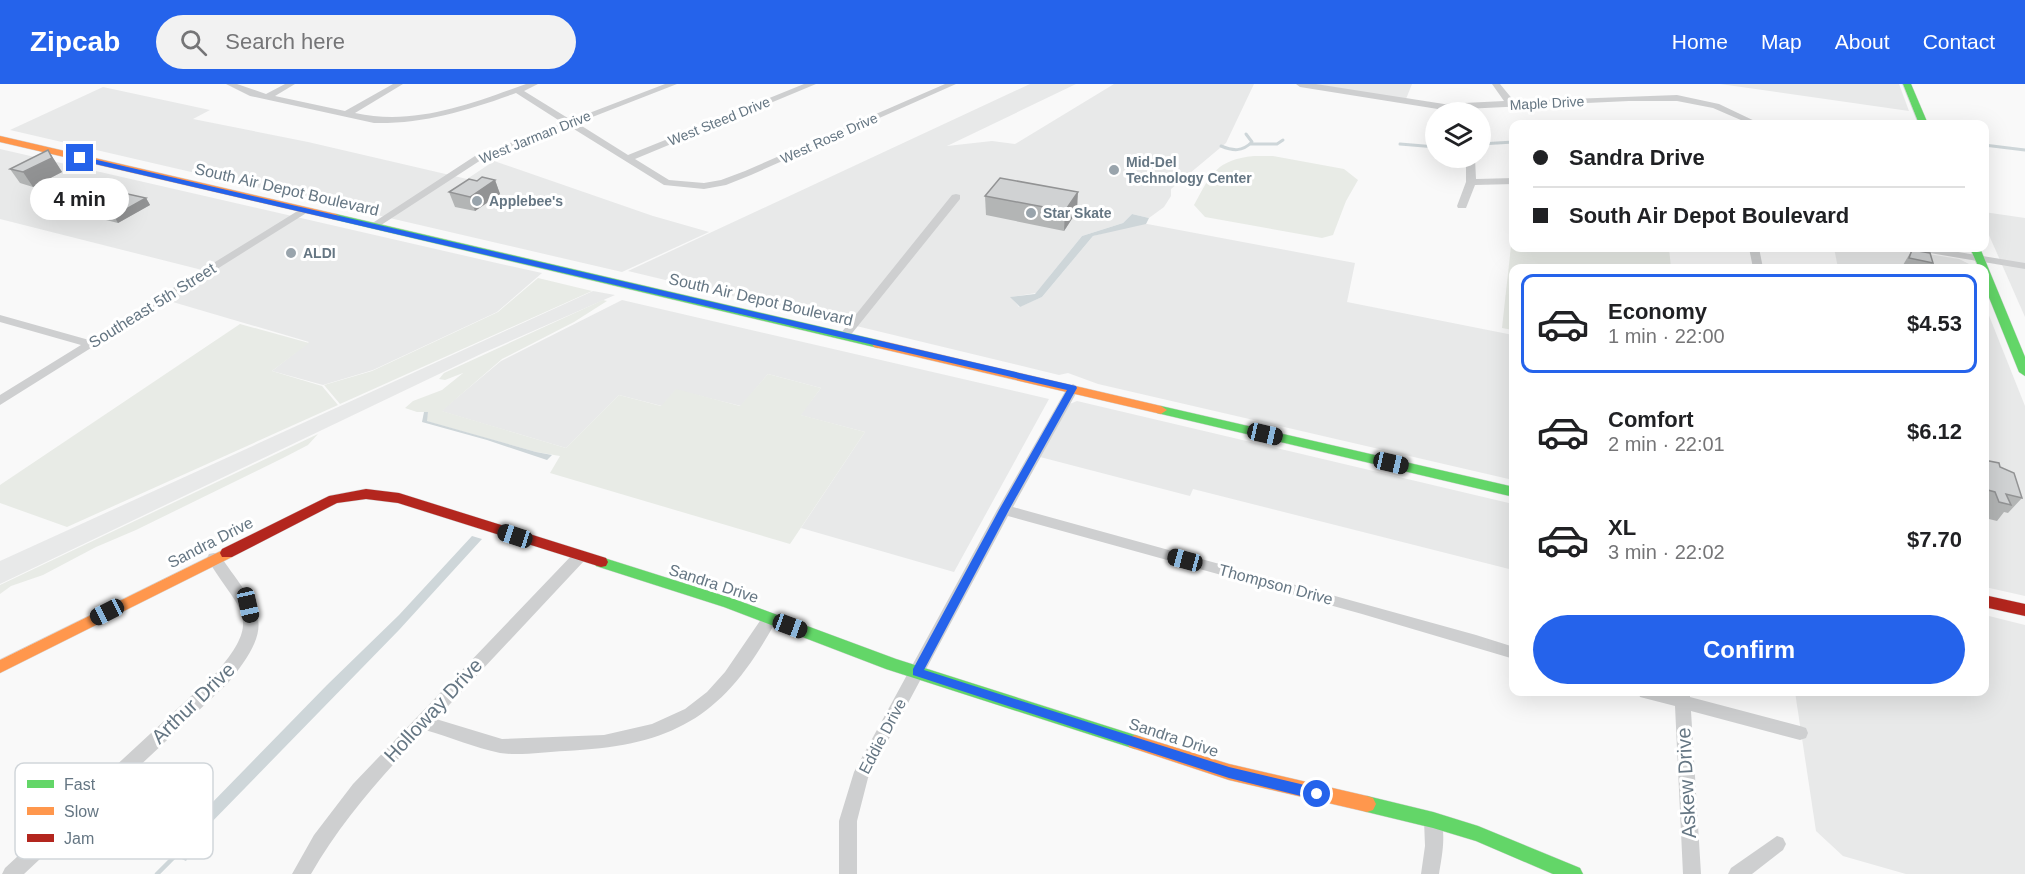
<!DOCTYPE html>
<meta charset="utf-8">
<style>
body{margin:0;font-family:Arial,sans-serif;background:#f2f2f2;color:#202124;height:100vh;display:flex;flex-direction:column;font-size:22px;white-space:nowrap}
*{box-sizing:border-box;margin:0}
p{font-size:20px;color:#757577}
.icon{flex:none;width:33px;height:33px;fill:none;stroke:currentColor;stroke-width:2;stroke-linecap:round;stroke-linejoin:round}
.map{position:relative;flex:1;overflow:hidden}
.sheet{position:absolute;left:1509px;top:180px;width:480px;height:432px;display:flex;flex-direction:column;background:#fff;border-radius:12px;box-shadow:0 6px 24px #0002}
.sheet>*{flex:none}
.top-card{position:absolute;left:1509px;top:36px;width:480px;height:132px;border-radius:12px;box-shadow:0 6px 24px #0002;display:grid;align-content:center;height:132px;padding:0 24px;background:#fff}
.fabs{position:absolute;left:1425px;top:18px;display:grid;gap:12px}
.fabs a{display:grid;place-items:center;width:66px;height:66px;border-radius:50%;background:#fff;box-shadow:0 6px 24px #0002;font-size:30px}
.end{position:absolute;width:27px;height:27px;margin:-14px;border:8px solid #2563eb;background:#fff;box-shadow:0 0 0 3px #fff}
.from{border-radius:50%}
.bubble{position:absolute;height:42px;border-radius:21px;background:#fff;box-shadow:0 6px 24px #0002;font-size:20px;font-weight:800;line-height:42px;text-align:center}
.car{position:absolute;width:18px;height:36px;margin:-18px -9px;border-radius:8px;box-shadow:0 0 4px 2px #0007;background:linear-gradient(#222 24%,#8ab4d8 0 40%,#222 0 76%,#8ab4d8 0 86%,#222 0)}
.top-card b{display:flex;align-items:center;gap:21px;height:57px;font-size:22px}
.top-card b+b{border-top:2px solid #e0e0e0}
.top-card i{width:15px;height:15px;background:#202124}
ul{padding:10px 0 0;list-style:none}
li{display:flex;align-items:center;gap:18px;height:99px;margin:0 12px 9px;padding:0 12px;border:3px solid transparent;border-radius:12px}
li div{flex:1}
li b{display:block;font-size:22px}
li em{font-style:normal;font-weight:800}
li.current{border-color:#2563eb}
li>.icon{width:54px;height:54px;stroke-width:1.5}
.action{display:flex;gap:12px;margin-top:auto;padding:12px 24px}
.action a{flex:1;height:69px;border-radius:36px;background:#2563eb;color:#fff;font-size:24px;font-weight:800;line-height:69px;text-align:center}
header{display:flex;align-items:center;gap:36px;box-sizing:border-box;height:84px;padding:0 30px;background:#2563eb;color:#fff}
header strong{font-size:28px}
nav{display:flex;gap:33px;margin-inline-start:auto;font-size:21px}
.search{width:420px;height:54px;background:#f2f2f2;display:flex;align-items:center;gap:15px;box-sizing:border-box;padding:0 21px;border-radius:33px;color:#757577;font-size:22px}
.map>svg:first-child{display:block}
.built{fill:#e8e9e9}
.green{fill:#e8ebe6}
.water{fill:#ced6d9}
.lines{fill:none;stroke-linecap:round;stroke-linejoin:round}
.stream-far1{stroke:#ced6d9;stroke-width:3}
.stream{stroke:#ced6d9;stroke-width:4.5}
.fast-casing{stroke:#d5d6d7;stroke-width:1}
.slow-casing{stroke:#d5d6d7;stroke-width:1}
.jam-casing{stroke:#d5d6d7;stroke-width:1}
.street{fill:#cecfd0;fill-rule:evenodd}
.fast{fill:#63d668;fill-rule:evenodd}
.slow{fill:#ff974d;fill-rule:evenodd}
.jam{fill:#b3261e;fill-rule:evenodd}
.wall{fill:#b3b5b5}
.shaded-wall{fill:#929394}
.building{fill:#d0d2d3;stroke:#929394;stroke-width:1.5}
.route{fill:#2563eb}
.poi-dot{fill:#99a4ac;stroke:#fff;stroke-width:2}
.labels{text-anchor:middle;stroke-width:6;stroke-linejoin:round;paint-order:stroke}
.far-street-label{font-size:14px;fill:#657683;stroke:#fff}
.far-poi-label{font-size:14px;font-weight:bold;fill:#657683;stroke:#fff;text-anchor:start}
.street-label{font-size:16px;fill:#657683;stroke:#fff}
.near-street-label{font-size:20px;fill:#657683;stroke:#fff}
.key{fill:#fff;stroke:#d1d6da;stroke-width:1.5}
.key-label{font-size:16px;fill:#657683}
</style>
<header>
<strong>Zipcab</strong>
<div class="search"><svg class="icon" aria-label="search" viewBox="0 0 24 24"><circle cx="10" cy="10" r="6"/><path d="M15 15l6 6"/></svg>Search here</div>
<nav><a>Home</a><a>Map</a><a>About</a><a>Contact</a></nav>
</header>
<div class="map">
<svg width="2025" height="790" viewBox="0 0 2025 790">
<rect width="100%" height="100%" fill="#f9f9f9"/>
<g class="built">
<path d="M 1030,0 L 1076,0 L 947,62 L 992,57 L 1015,60 L 1114,0 L 1254,0 L 1226,59 L 1171,105 L 1171,112 L 1164,123 L 1149,134 L 1132,130 L 1123,139 L 1082,152 L 1036,209 L 1011,213 L 1019,223 L 1042,213 L 1093,152 L 1142,139 L 1355,179 L 1347,218 L 1513,251 L 1513,396 L 1098,300 L 1068,289 L 1059,291 L 628,187 Z"/>
<path d="M 1313,0 L 1412,0 L 1406,15 Z"/>
<path d="M 1720,0 L 1899,0 L 1909,27 Z"/>
<path d="M 103,3 L 210,26 L 193,35 L 308,58 L 467,95 L 494,77 L 653,132 L 709,148 L 622,188 L 10,46 Z"/>
<path d="M 0,65 L 501,180 L 542,189 L 497,228 L 373,286 L 323,301 L 272,287 L 309,258 L 166,216 L 210,188 L 0,135 Z"/>
<path d="M 1984,128 L 2025,134 L 2025,233 L 1985,142 Z"/>
<path d="M 1834,164 L 1892,164 L 1959,175 L 1969,180 L 1971,184 L 1838,184 Z"/>
<path d="M 593,207 L 615,211 L 483,269 L 0,500 L 0,477 Z"/>
<path d="M 622,216 L 1049,315 L 954,488 L 801,444 L 865,348 L 800,331 L 821,304 L 768,290 L 741,322 L 676,306 L 662,322 L 619,311 L 566,364 L 441,327 L 501,277 Z"/>
<path d="M 1984,219 L 2025,322 L 2025,512 L 1985,503 Z"/>
<path d="M 1077,317 L 1513,420 L 1513,486 L 1193,405 L 1190,412 L 1040,373 L 1067,321 Z"/>
<path d="M 1985,531 L 2025,541 L 2025,790 L 1906,790 L 1843,772 L 1816,747 L 1795,608 L 1984,608 Z"/>
</g>
<g class="green">
<path d="M 1254,72 L 1273,72 L 1344,85 L 1358,96 L 1346,117 L 1333,151 L 1322,154 L 1205,133 L 1194,121 C 1211,90 1216,76 1254,72 Z"/>
<path d="M 1513,144 L 1514,164 L 1669,164 L 1671,184 L 1514,184 L 1513,246 L 1502,244 Z"/>
<path d="M 538,194 L 592,207 L 340,320 L 324,301 L 372,287 L 498,228 Z"/>
<path d="M 603,216 L 607,217 L 574,238 L 502,275 L 442,327 L 566,364 L 619,311 L 661,322 L 676,305 L 740,322 L 768,290 L 821,304 L 801,331 L 865,348 L 790,460 L 550,389 L 560,372 L 536,368 L 426,337 L 428,328 L 417,328 L 405,324 L 413,317 L 442,306 L 463,289 L 445,296 L 439,295 L 444,289 Z"/>
<path d="M 240,240 L 309,259 L 272,287 L 322,302 L 338,321 L 67,443 L 0,419 L 0,401 Z"/>
<path d="M 318,350 L 308,361 L 283,374 L 136,446 L 96,463 L 43,491 L 11,502 L 0,510 L 0,501 Z"/>
</g>
<g class="water">
<path d="M 1132,130 L 1149,134 L 1146,140 L 1093,152 L 1042,213 L 1020,223 L 1010,213 L 1035,210 L 1082,152 L 1123,139 Z"/>
<path d="M 424,328 L 428,328 L 427,337 L 536,368 L 552,371 L 547,376 L 487,356 L 422,338 Z"/>
<path d="M 472,452 L 482,455 L 399,546 L 203,747 L 186,777 L 165,767 L 327,601 L 399,531 Z"/>
</g>
<g class="lines">
<g class="stream-far1">
<path d="M 1251,60 L 1277,60 L 1283,56"/>
<path d="M 1400,60 L 1436,63"/>
<path d="M 1480,60 L 1514,58"/>
<path d="M 1984,61 L 2025,66"/>
<path d="M 1221,62 C 1233,67 1242,68 1252,58 L 1246,50"/>
</g>
<path class="stream" d="M 157,790 L 177,770"/>
<g class="fast-casing">
<g id="fast">
<path d="M 1903,0 L 1911,0 L 1928,40 L 1919,40 Z"/>
<path d="M 336,130 L 878,256 L 884,260 L 878,264 L 332,135 L 332,131 Z"/>
<path d="M 1970,164 L 1980,164 L 2025,273 L 2025,292 L 2019,288 L 1984,201 L 1984,184 L 1979,184 Z"/>
<path d="M 1161,322 L 1514,403 L 1514,413 L 1157,329 L 1155,326 L 1157,323 Z"/>
<path d="M 601,473 L 734,515 L 896,575 L 1135,651 L 1141,653 L 1143,658 L 1141,663 L 1135,665 L 886,585 L 724,523 L 596,482 L 594,478 L 596,474 Z"/>
<path d="M 1367,712 L 1433,728 L 1478,742 L 1580,784 L 1583,790 L 1553,790 L 1476,757 L 1433,744 L 1367,728 L 1361,726 L 1358,720 L 1361,714 Z"/>
</g>
</g>
<g class="slow-casing">
<g id="slow">
<path d="M 0,52 L 336,130 L 341,133 L 336,136 L 0,58 Z"/>
<path d="M 878,256 L 1161,322 L 1167,326 L 1161,330 L 874,263 L 872,260 Z"/>
<path d="M 227,464 L 232,465 L 234,469 L 232,473 L 0,589 L 0,576 Z"/>
<path d="M 1135,651 L 1229,680 L 1367,712 L 1373,714 L 1376,720 L 1373,726 L 1367,728 L 1229,696 L 1129,663 L 1127,658 L 1129,653 Z"/>
</g>
</g>
<g class="jam-casing">
<g id="jam">
<path d="M 366,405 L 399,409 L 606,474 L 608,478 L 606,482 L 601,483 L 398,419 L 366,415 L 337,419 L 232,473 L 222,473 L 220,469 L 222,465 L 329,412 Z"/>
<path d="M 1984,511 L 2025,520 L 2025,532 L 1984,523 Z"/>
</g>
</g>
<g class="street">
<path d="M 226,0 L 237,0 L 266,10 L 285,0 L 295,0 L 275,12 L 345,27 L 393,0 L 403,0 L 355,29 C 415,42 470,20 526,0 L 538,0 L 524,7 L 571,36 L 665,0 L 677,0 L 577,39 L 628,71 L 804,0 L 816,0 L 635,75 L 669,96 L 704,99 L 721,96 L 745,87 L 945,0 L 956,0 L 751,91 L 726,101 L 704,105 L 664,101 L 569,42 L 481,76 L 375,145 L 371,144 L 371,140 L 475,72 L 563,39 L 516,9 C 469,26 424,40 374,39 L 250,12 Z"/>
<path d="M 1296,0 L 1316,0 L 1444,20 L 1504,17 L 1492,0 L 1500,0 L 1514,17 L 1677,11 L 1719,20 L 1761,40 L 1750,40 L 1713,24 L 1677,17 L 1629,17 L 1444,26 L 1300,3 Z"/>
<path d="M 1466,74 L 1475,74 L 1476,95 L 1514,94 L 1514,100 L 1475,101 L 1466,124 L 1458,124 L 1457,122 L 1466,98 Z"/>
<path d="M 956,110 L 960,111 L 960,115 L 849,253 L 841,253 L 839,251 L 841,249 L 952,111 Z"/>
<path d="M 304,123 L 309,126 L 308,128 L 0,321 L 0,311 L 81,261 L 0,238 L 0,231 L 89,256 Z"/>
<path d="M 1749,164 L 1759,164 L 1763,184 L 1753,184 Z"/>
<path d="M 1913,164 L 1934,164 L 2025,179 L 2025,185 L 1918,167 Z"/>
<path d="M 1073,300 L 1079,304 L 1013,423 L 1476,551 L 1514,563 L 1514,575 L 1362,530 L 1008,432 L 868,694 L 857,737 L 857,790 L 839,790 L 839,737 L 854,688 L 997,426 L 1067,304 Z"/>
<path d="M 579,468 L 584,469 L 586,473 L 584,477 L 436,635 L 502,655 L 604,651 L 652,640 L 685,625 L 707,608 L 725,588 L 764,531 L 769,529 L 774,531 L 777,535 C 725,633 674,662 565,667 C 546,668 518,672 500,669 C 475,664 450,653 425,646 C 383,691 342,736 311,790 L 292,790 L 314,751 L 353,700 L 574,469 Z"/>
<path d="M 214,469 L 219,470 C 258,528 280,535 228,599 L 24,790 L 2,790 L 5,784 L 216,589 C 266,531 237,527 207,474 L 209,470 Z"/>
<path d="M 1638,608 L 1690,608 L 1690,613 L 1800,642 L 1806,644 L 1808,649 L 1806,654 L 1800,656 L 1691,627 L 1701,790 L 1683,790 L 1675,622 L 1640,613 Z"/>
<path d="M 1433,728 L 1439,730 C 1447,748 1442,772 1439,790 L 1421,790 L 1425,762 L 1424,736 L 1427,730 Z"/>
<path d="M 1777,752 L 1783,754 L 1786,760 L 1783,766 L 1752,790 L 1728,790 L 1731,784 Z"/>
</g>
<use href="#fast" class="fast"/>
<use href="#slow" class="slow"/>
<use href="#jam" class="jam"/>
</g>
<g class="wall">
<path d="M 48,66 L 62,88 L 33,103 L 20,99 L 10,85 Z"/>
<path d="M 495,96 L 500,110 L 475,127 L 455,123 L 449,108 L 477,97 Z"/>
<path d="M 985,112 L 1077,127 L 1064,147 L 986,131 Z"/>
<path d="M 146,114 L 150,121 L 118,139 L 86,131 L 81,124 Z"/>
<path d="M 1912,166 L 1933,179 L 1929,184 L 1901,184 L 1903,181 Z"/>
<path d="M 1984,376 L 2000,383 L 2022,414 L 2008,429 L 2004,428 L 1997,437 L 1985,434 L 1984,431 Z"/>
</g>
<g class="shaded-wall">
<path d="M 48,66 L 62,88 L 33,103 L 23,88 Z"/>
<path d="M 495,96 L 500,110 L 475,127 L 470,113 Z"/>
<path d="M 1078,108 L 1077,127 L 1064,147 L 1065,127 Z"/>
<path d="M 146,114 L 150,121 L 118,139 L 114,132 Z"/>
</g>
<g class="building">
<path d="M 48,66 L 52,74 L 23,88 L 10,85 Z"/>
<path d="M 482,93 L 495,96 L 470,113 L 449,108 L 469,95 L 477,97 Z"/>
<path d="M 1000,94 L 1078,108 L 1065,127 L 985,112 Z"/>
<path d="M 114,107 L 146,114 L 114,132 L 81,124 Z"/>
<path d="M 1912,166 L 1930,169 L 1933,179 L 1909,174 Z"/>
<path d="M 1984,376 L 1999,379 L 2000,383 L 2014,389 L 2022,414 L 2006,410 L 2011,421 L 1999,418 L 1995,408 L 1984,405 Z"/>
</g>
<path class="route" d="M 80,72 L 1076,302 L 1077,304 L 1009,426 L 924,586 L 1229,683 L 1317,704 L 1323,710 L 1321,714 L 1317,716 L 1229,694 L 913,591 L 913,585 L 999,426 L 1067,306 L 78,76 Z"/>
<g class="poi-dot">
<circle cx="1114" cy="86" r="6"/>
<circle cx="477" cy="117" r="6"/>
<circle cx="1031" cy="129" r="6"/>
<circle cx="291" cy="169" r="6"/>
</g>
<g class="labels">
<g class="far-street-label">
<text transform="translate(1547 19) rotate(-3)" y="5">Maple Drive</text>
<text transform="translate(719 37) rotate(-22)" y="5">West Steed Drive</text>
<text transform="translate(535 53) rotate(-22)" y="5">West Jarman Drive</text>
<text transform="translate(829 54) rotate(-24)" y="5">West Rose Drive</text>
</g>
<g class="far-poi-label">
<text x="1126" y="83">Mid-Del<tspan x="1126" dy="16">Technology Center</tspan></text>
<text x="489" y="122">Applebee's</text>
<text x="1043" y="134">Star Skate</text>
<text x="303" y="174">ALDI</text>
</g>
<g class="street-label">
<text transform="translate(287 105) rotate(13)" y="6">South Air Depot Boulevard</text>
<text transform="translate(761 215) rotate(13)" y="6">South Air Depot Boulevard</text>
<text transform="translate(152 221) rotate(-32)" y="6">Southeast 5th Street</text>
<text transform="translate(210 458) rotate(-27)" y="6">Sandra Drive</text>
<text transform="translate(714 499) rotate(18)" y="6">Sandra Drive</text>
<text transform="translate(1276 500) rotate(15)" y="6">Thompson Drive</text>
<text transform="translate(882 652) rotate(-62)" y="6">Eddie Drive</text>
<text transform="translate(1174 653) rotate(18)" y="6">Sandra Drive</text>
</g>
<g class="near-street-label">
<text transform="translate(193 619) rotate(-44)" y="7">Arthur Drive</text>
<text transform="translate(433 626) rotate(-47)" y="7">Holloway Drive</text>
<text transform="translate(1686 699) rotate(-93)" y="7">Askew Drive</text>
</g>
</g>
<rect x="15" y="679" width="198" height="96" rx="9" class="key"/>
<rect x="27" y="696" width="27" height="8" fill="#63d668"/>
<rect x="27" y="723" width="27" height="8" fill="#ff974d"/>
<rect x="27" y="750" width="27" height="8" fill="#b3261e"/>
<g class="key-label">
<text x="64" y="706">Fast</text>
<text x="64" y="733">Slow</text>
<text x="64" y="760">Jam</text>
</g>
</svg>
<div class="fabs">
<a><svg class="icon" aria-label="layers" viewBox="0 0 24 24"><path d="M12 4l9 5-9 5-9-5zM3 14l9 5 9-5"/></svg></a>
</div>
<i class="end from" style="left:1317px;top:710px"></i>
<i class="end" style="left:80px;top:74px"></i>
<div class="bubble" style="left:30px;top:94px;width:99px">4 min</div>
<i class="car" style="left:1265px;top:350px;rotate:103deg"></i>
<i class="car" style="left:1391px;top:379px;rotate:103deg"></i>
<i class="car" style="left:515px;top:452px;rotate:288deg"></i>
<i class="car" style="left:1185px;top:476px;rotate:285deg"></i>
<i class="car" style="left:248px;top:521px;rotate:167deg"></i>
<i class="car" style="left:107px;top:528px;rotate:243deg"></i>
<i class="car" style="left:790px;top:542px;rotate:110deg"></i>
<div class="top-card">
<b><i class="from"></i>Sandra Drive</b>
<b><i></i>South Air Depot Boulevard</b>
</div>
<section class="sheet">
<ul>
<li class="current"><svg class="icon" aria-label="car" viewBox="0 0 24 24"><path d="M5 17H2v-5l4-1 3-4h7l3 4 3 1v5h-3M9 17h6M6 11h13"/><circle cx="7" cy="17" r="2"/><circle cx="17" cy="17" r="2"/></svg><div><b>Economy</b><p>1 min · 22:00</p></div><em>$4.53</em></li>
<li><svg class="icon" aria-label="car" viewBox="0 0 24 24"><path d="M5 17H2v-5l4-1 3-4h7l3 4 3 1v5h-3M9 17h6M6 11h13"/><circle cx="7" cy="17" r="2"/><circle cx="17" cy="17" r="2"/></svg><div><b>Comfort</b><p>2 min · 22:01</p></div><em>$6.12</em></li>
<li><svg class="icon" aria-label="car" viewBox="0 0 24 24"><path d="M5 17H2v-5l4-1 3-4h7l3 4 3 1v5h-3M9 17h6M6 11h13"/><circle cx="7" cy="17" r="2"/><circle cx="17" cy="17" r="2"/></svg><div><b>XL</b><p>3 min · 22:02</p></div><em>$7.70</em></li>
</ul>
<div class="action"><a>Confirm</a></div>
</section>
</div>
